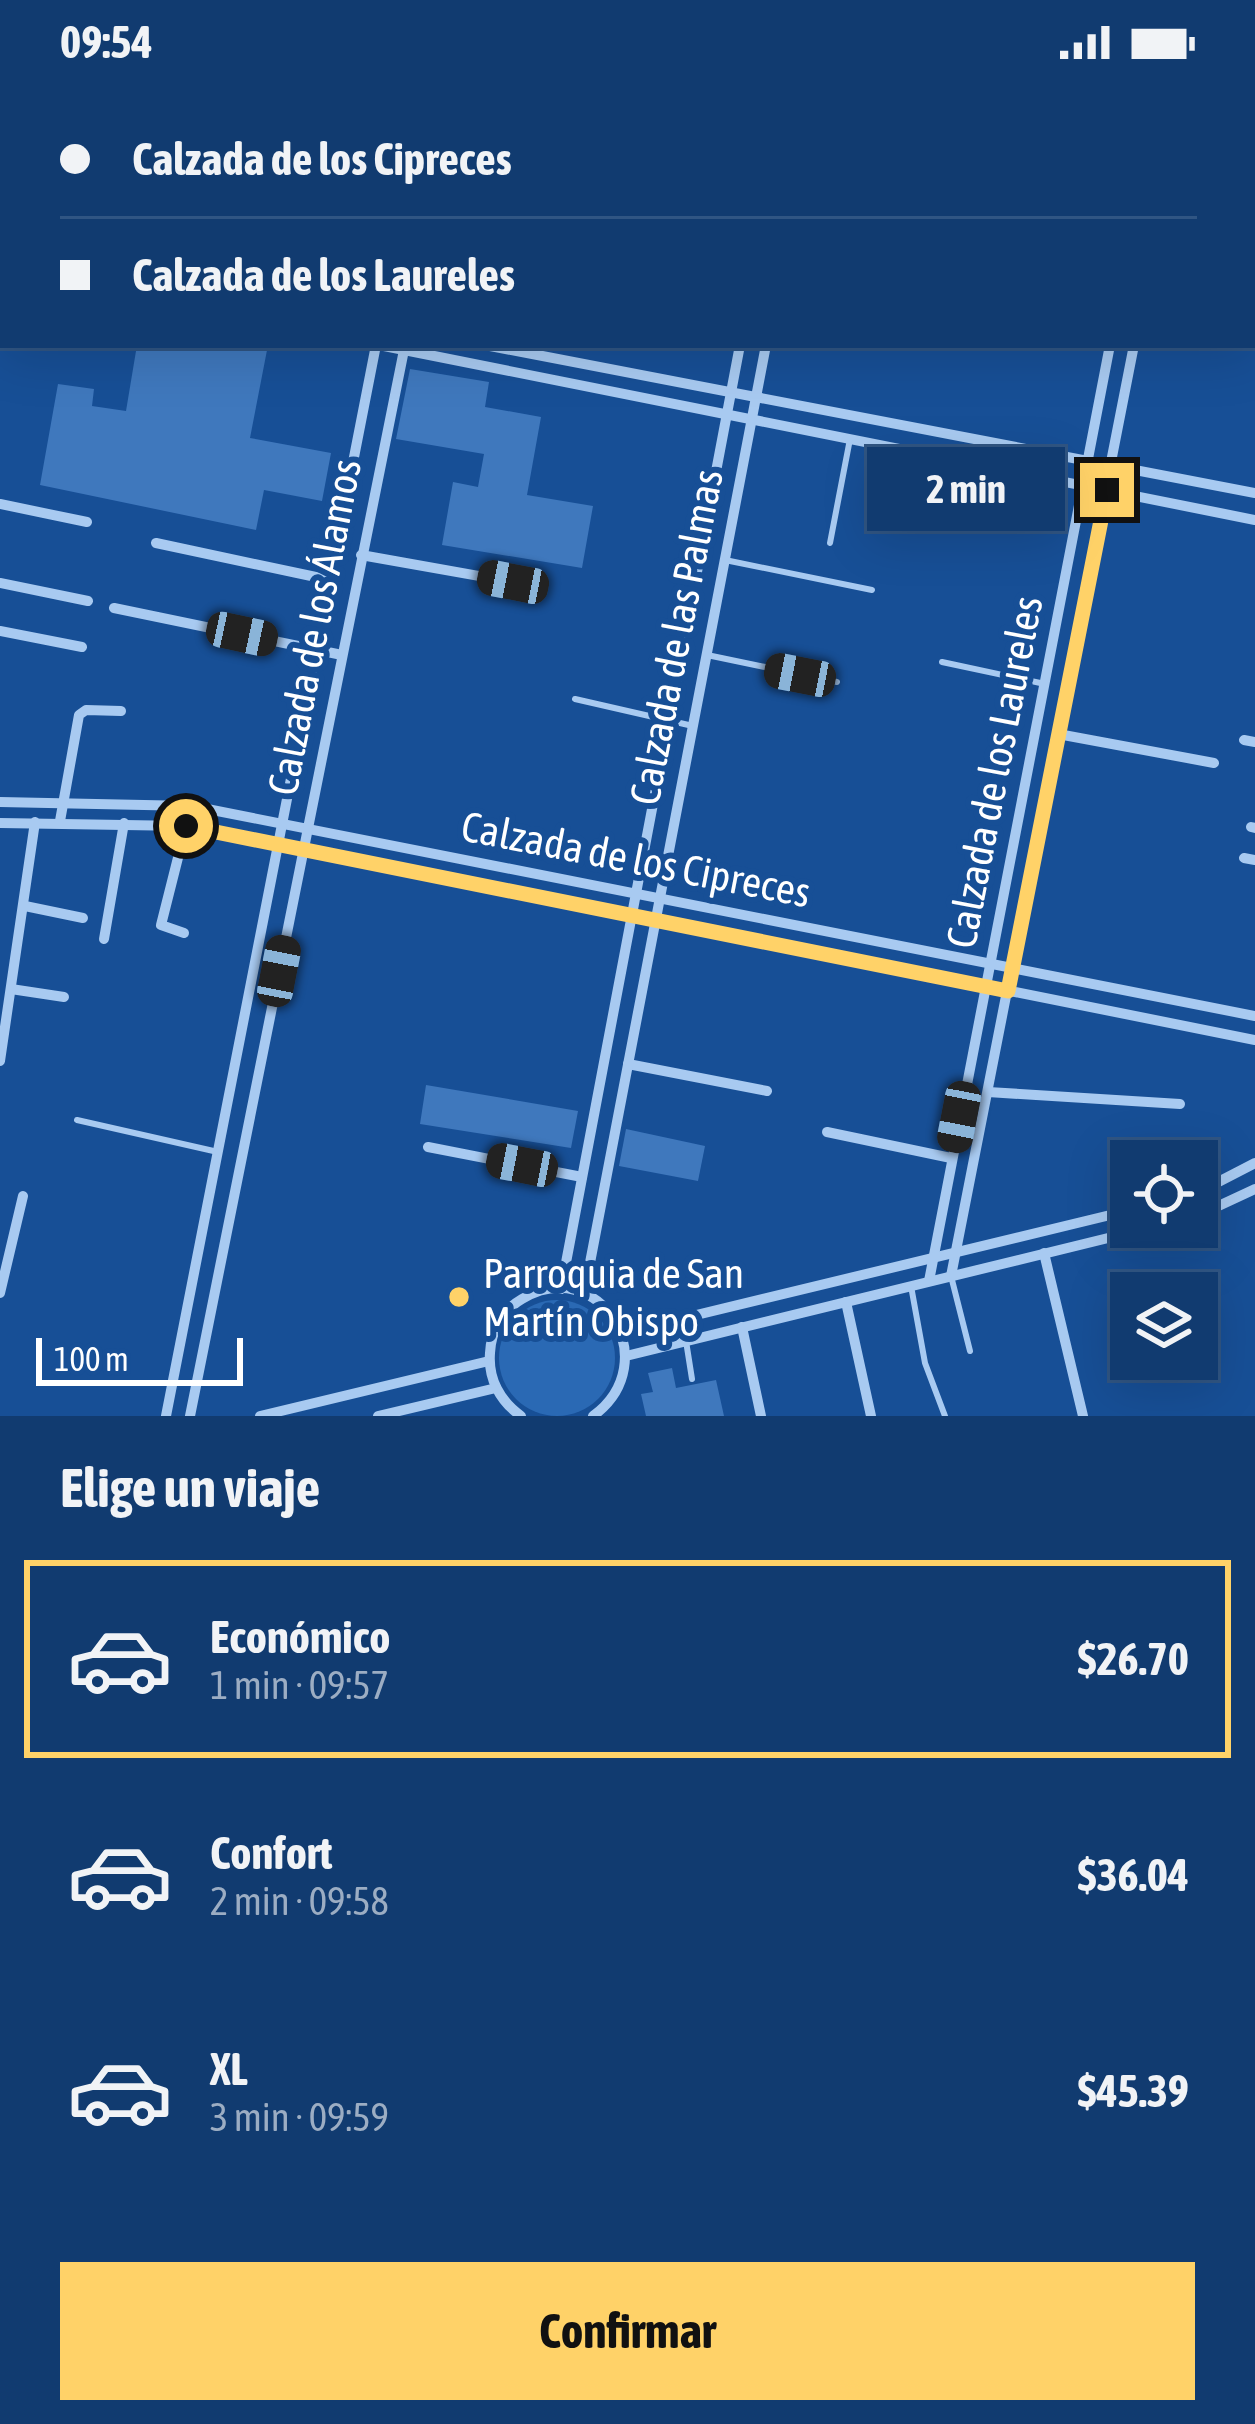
<!DOCTYPE html>
<html lang="es">
<meta charset="utf-8">
<style>
body{margin:0;font-family:"Asap Condensed",sans-serif;background:#1a4275;color:#f1f3f6;height:100vh;display:flex;flex-direction:column;font-size:45px;white-space:nowrap}
*{box-sizing:border-box;margin:0}
p{font-size:39px;color:#9cadc3}
.icon{flex:none;width:66px;height:66px;fill:none;stroke:currentColor;stroke-width:2;stroke-linecap:round;stroke-linejoin:round}
.map{position:relative;height:1332px;overflow:hidden}
.panel{display:flex;flex-direction:column;background:#113b70;flex:1}
.panel>*{flex:none}
.banner{position:absolute;left:0px;top:0px;width:1257px;height:264px;box-shadow:0 12px 48px #0002,0 0 0 3px #305583;display:grid;align-content:center;height:264px;padding:0 60px;background:#113b70}
.controls{position:absolute;left:1110px;top:1056px;display:grid;gap:24px}
.controls a{display:grid;place-items:center;width:108px;height:108px;border-radius:0px;background:#113b70;box-shadow:0 12px 48px #0002,0 0 0 3px #305583;font-size:60px}
.scale{position:absolute;left:36px;bottom:30px;width:207px;box-sizing:border-box;padding-left:12px;border:6px solid #fff;border-top:0;font-size:33px;line-height:42px;white-space:nowrap;color:#fff;-webkit-text-stroke:9px #174f96;paint-order:stroke}
.end{position:absolute;width:54px;height:54px;margin:-27px;border:15px solid #ffd268;background:#111;box-shadow:0 0 0 6px #111}
.from{border-radius:50%}
.bubble{position:absolute;height:84px;border-radius:0px;background:#113b70;box-shadow:0 12px 48px #0002,0 0 0 3px #305583;font-size:39px;font-weight:700;line-height:84px;text-align:center}
.car{position:absolute;width:36px;height:72px;margin:-36px -18px;border-radius:15px;box-shadow:0 0 9px 3px #0007;background:linear-gradient(#222 24%,#8ab4d8 0 40%,#222 0 76%,#8ab4d8 0 86%,#222 0)}
.banner b{display:flex;align-items:center;gap:42px;height:114px;font-size:45px}
.banner b+b{border-top:3px solid #305583}
.banner i{width:30px;height:30px;background:#f1f3f6}
ul{padding:0;list-style:none}
li{display:flex;align-items:center;gap:36px;height:198px;margin:0 24px 18px;padding:0 36px;border:6px solid transparent;border-radius:0px}
li div{flex:1}
li b{display:block;font-size:45px}
li em{font-style:normal;font-weight:700}
li.on{border-color:#ffd268}
li>.icon{width:108px;height:108px;stroke-width:1.5}
h2{padding:0 60px;font-size:54px;line-height:144px}
.button{display:flex;gap:24px;margin-top:auto;padding:24px 60px}
.button a{flex:1;height:138px;border-radius:0px;background:#ffd268;color:#111;font-size:48px;font-weight:700;line-height:138px;text-align:center}
.status{display:flex;justify-content:space-between;align-items:center;height:84px;padding:0 60px;background:#113b70;direction:ltr}
.status svg{height:33px;fill:currentColor}
.map>svg:first-child{display:block}
.green{fill:#2a69b4}
.building{fill:#3f78bd}
.lines{fill:none;stroke-linecap:round;stroke-linejoin:round}
.service{stroke:#a8caf1;stroke-width:6}
.minor{stroke:#a8caf1;stroke-width:10}
.trunk{stroke:#f8fbff;stroke-width:18}
.route{stroke:#ffd268;stroke-width:15}
.poi-dot{fill:#ffd268;stroke:#174f96;stroke-width:4.5}
.labels{text-anchor:middle;stroke-width:12;stroke-linejoin:round;paint-order:stroke}
.street-label{font-size:42px;fill:#fff;stroke:#174f96}
.poi-label{font-size:42px;fill:#fff;stroke:#174f96;text-anchor:start}
</style>
<div class="status"><b>09:54</b><svg viewBox="0 0 49 12"><path d="M0 12V9h3v3zM5 12V6h3v6zM10 12V3h3v9zM15 12V0h3v12zM26 1h20v11H26zM47 4h2v5h-2z"/></svg></div>
<div class="map">
<svg width="1255" height="1332" viewBox="0 0 1255 1332">
<rect width="100%" height="100%" fill="#174f96"/>
<circle class="green" cx="557" cy="1274" r="58"/>
<g class="building">
<path d="M 137,261 L 268,261 L 250,354 L 331,369 L 322,417 L 264,406 L 256,446 L 40,401 L 58,300 L 94,305 L 92,322 L 126,327 Z"/>
<path d="M 410,285 L 489,298 L 485,323 L 541,333 L 527,411 L 593,422 L 582,484 L 442,461 L 453,398 L 478,403 L 484,370 L 396,355 Z"/>
<path d="M 426,1001 L 578,1027 L 571,1064 L 420,1040 Z"/>
<path d="M 626,1045 L 705,1062 L 698,1097 L 619,1082 Z"/>
<path d="M 672,1284 L 676,1304 L 716,1296 L 724,1332 L 646,1332 L 641,1310 L 653,1308 L 648,1289 Z"/>
</g>
<g class="lines">
<g class="service">
<path d="M 1085,0 L 1089,3"/>
<path d="M 1232,0 L 1236,3"/>
<path d="M 1252,0 L 1255,3"/>
<path d="M 1254,16 L 1255,17"/>
<path d="M 1254,129 L 1255,129"/>
<path d="M 830,459 L 850,355"/>
<path d="M 725,476 L 872,506"/>
<path d="M 707,571 L 837,598"/>
<path d="M 942,578 L 1045,600"/>
<path d="M 575,615 L 693,642"/>
<path d="M 77,1036 L 218,1068"/>
<path d="M 951,1192 L 970,1267"/>
<path d="M 911,1202 L 925,1279 L 945,1332"/>
<path d="M 686,1257 L 692,1295"/>
</g>
<g class="minor">
<path d="M 247,3 L 251,3"/>
<path d="M 425,3 L 425,0"/>
<path d="M 456,3 L 457,0"/>
<path d="M 789,3 L 790,0"/>
<path d="M 814,3 L 814,0"/>
<path d="M 1254,86 L 1255,87"/>
<path d="M 0,221 L 3,220"/>
<path d="M 0,243 L 3,242"/>
<path d="M 379,261 L 1255,436"/>
<path d="M 485,261 L 1255,409"/>
<path d="M 0,420 L 87,438"/>
<path d="M 156,459 L 330,496"/>
<path d="M 361,471 L 513,498"/>
<path d="M 0,499 L 88,517"/>
<path d="M 114,524 L 342,571"/>
<path d="M 0,547 L 82,563"/>
<path d="M 1058,650 L 1214,679"/>
<path d="M 1244,656 L 1255,658"/>
<path d="M 0,718 L 192,722 L 1255,932"/>
<path d="M 60,737 L 79,631 L 86,626 L 121,627"/>
<path d="M 0,739 L 186,742 L 1255,956"/>
<path d="M 1251,743 L 1255,744"/>
<path d="M 1244,774 L 1255,776"/>
<path d="M 25,822 L 83,834"/>
<path d="M 184,849 L 161,841 L 186,742"/>
<path d="M 104,855 L 124,739"/>
<path d="M 11,905 L 64,913"/>
<path d="M 0,977 L 35,738"/>
<path d="M 628,980 L 767,1007"/>
<path d="M 988,1008 L 1180,1020"/>
<path d="M 827,1048 L 951,1074"/>
<path d="M 428,1063 L 582,1093"/>
<path d="M 1197,1109 L 1255,1079"/>
<path d="M 1197,1132 L 1255,1105"/>
<path d="M 1044,1169 L 1083,1332"/>
<path d="M 951,1192 L 1134,261"/>
<path d="M 929,1197 L 1110,261"/>
<path d="M 561,1205 L 740,261"/>
<path d="M 0,1209 L 23,1112"/>
<path d="M 584,1210 L 766,261"/>
<path d="M 846,1218 L 871,1332"/>
<path d="M 742,1243 L 761,1332"/>
<path d="M 622,1249 L 1131,1126"/>
<path d="M 626,1272 L 1153,1143"/>
<path d="M 166,1332 L 376,261"/>
<path d="M 190,1332 L 405,261"/>
<path d="M 260,1332 L 489,1277"/>
<path d="M 378,1332 L 496,1304"/>
<path d="M 521,1332 C 500,1317 488,1295 490,1269 C 491,1246 503,1226 522,1215 C 599,1169 667,1278 593,1332"/>
</g>
<g class="trunk">
<path d="M 1142,0 L 1144,3"/>
<path d="M 1204,0 L 1209,3"/>
<path d="M 1254,35 L 1255,36"/>
</g>
</g>
<g class="lines">
<path class="route" d="M 186,742 L 1008,907 L 1107,406"/>
</g>
<circle class="poi-dot" cx="459" cy="1213" r="12"/>
<g class="labels">
<g class="street-label">
<text transform="translate(314 543) rotate(-79)" y="15">Calzada de los Álamos</text>
<text transform="translate(676 553) rotate(-79)" y="15">Calzada de las Palmas</text>
<text transform="translate(994 688) rotate(-79)" y="15">Calzada de los Laureles</text>
<text transform="translate(636 775) rotate(11)" y="15">Calzada de los Cipreces</text>
</g>
<g class="poi-label">
<text x="483" y="1204">Parroquia de San<tspan x="483" dy="48">Martín Obispo</tspan></text>
</g>
</g>
</svg>
<div class="controls">
<a><svg class="icon" aria-label="locate" viewBox="0 0 24 24"><circle cx="12" cy="12" r="6"/><path d="M12 2v4M12 18v4M2 12h4M18 12h4"/></svg></a>
<a><svg class="icon" aria-label="layers" viewBox="0 0 24 24"><path d="M12 4l9 5-9 5-9-5zM3 14l9 5 9-5"/></svg></a>
</div>
<div class="scale">100 m</div>
<i class="end from" style="left:186px;top:742px"></i>
<i class="end" style="left:1107px;top:406px"></i>
<div class="bubble" style="left:867px;top:363px;width:198px">2 min</div>
<i class="car" style="left:513px;top:498px;rotate:281deg"></i>
<i class="car" style="left:242px;top:550px;rotate:102deg"></i>
<i class="car" style="left:800px;top:591px;rotate:281deg"></i>
<i class="car" style="left:279px;top:887px;rotate:11deg"></i>
<i class="car" style="left:959px;top:1033px;rotate:191deg"></i>
<i class="car" style="left:522px;top:1081px;rotate:281deg"></i>
<div class="banner">
<b><i class="from"></i>Calzada de los Cipreces</b>
<b><i></i>Calzada de los Laureles</b>
</div>
</div>
<section class="panel">
<h2>Elige un viaje</h2>
<ul>
<li class="on"><svg class="icon" aria-label="car" viewBox="0 0 24 24"><path d="M5 17H2v-5l4-1 3-4h7l3 4 3 1v5h-3M9 17h6M6 11h13"/><circle cx="7" cy="17" r="2"/><circle cx="17" cy="17" r="2"/></svg><div><b>Económico</b><p>1 min · 09:57</p></div><em>$26.70</em></li>
<li><svg class="icon" aria-label="car" viewBox="0 0 24 24"><path d="M5 17H2v-5l4-1 3-4h7l3 4 3 1v5h-3M9 17h6M6 11h13"/><circle cx="7" cy="17" r="2"/><circle cx="17" cy="17" r="2"/></svg><div><b>Confort</b><p>2 min · 09:58</p></div><em>$36.04</em></li>
<li><svg class="icon" aria-label="car" viewBox="0 0 24 24"><path d="M5 17H2v-5l4-1 3-4h7l3 4 3 1v5h-3M9 17h6M6 11h13"/><circle cx="7" cy="17" r="2"/><circle cx="17" cy="17" r="2"/></svg><div><b>XL</b><p>3 min · 09:59</p></div><em>$45.39</em></li>
</ul>
<div class="button"><a>Confirmar</a></div>
</section>
